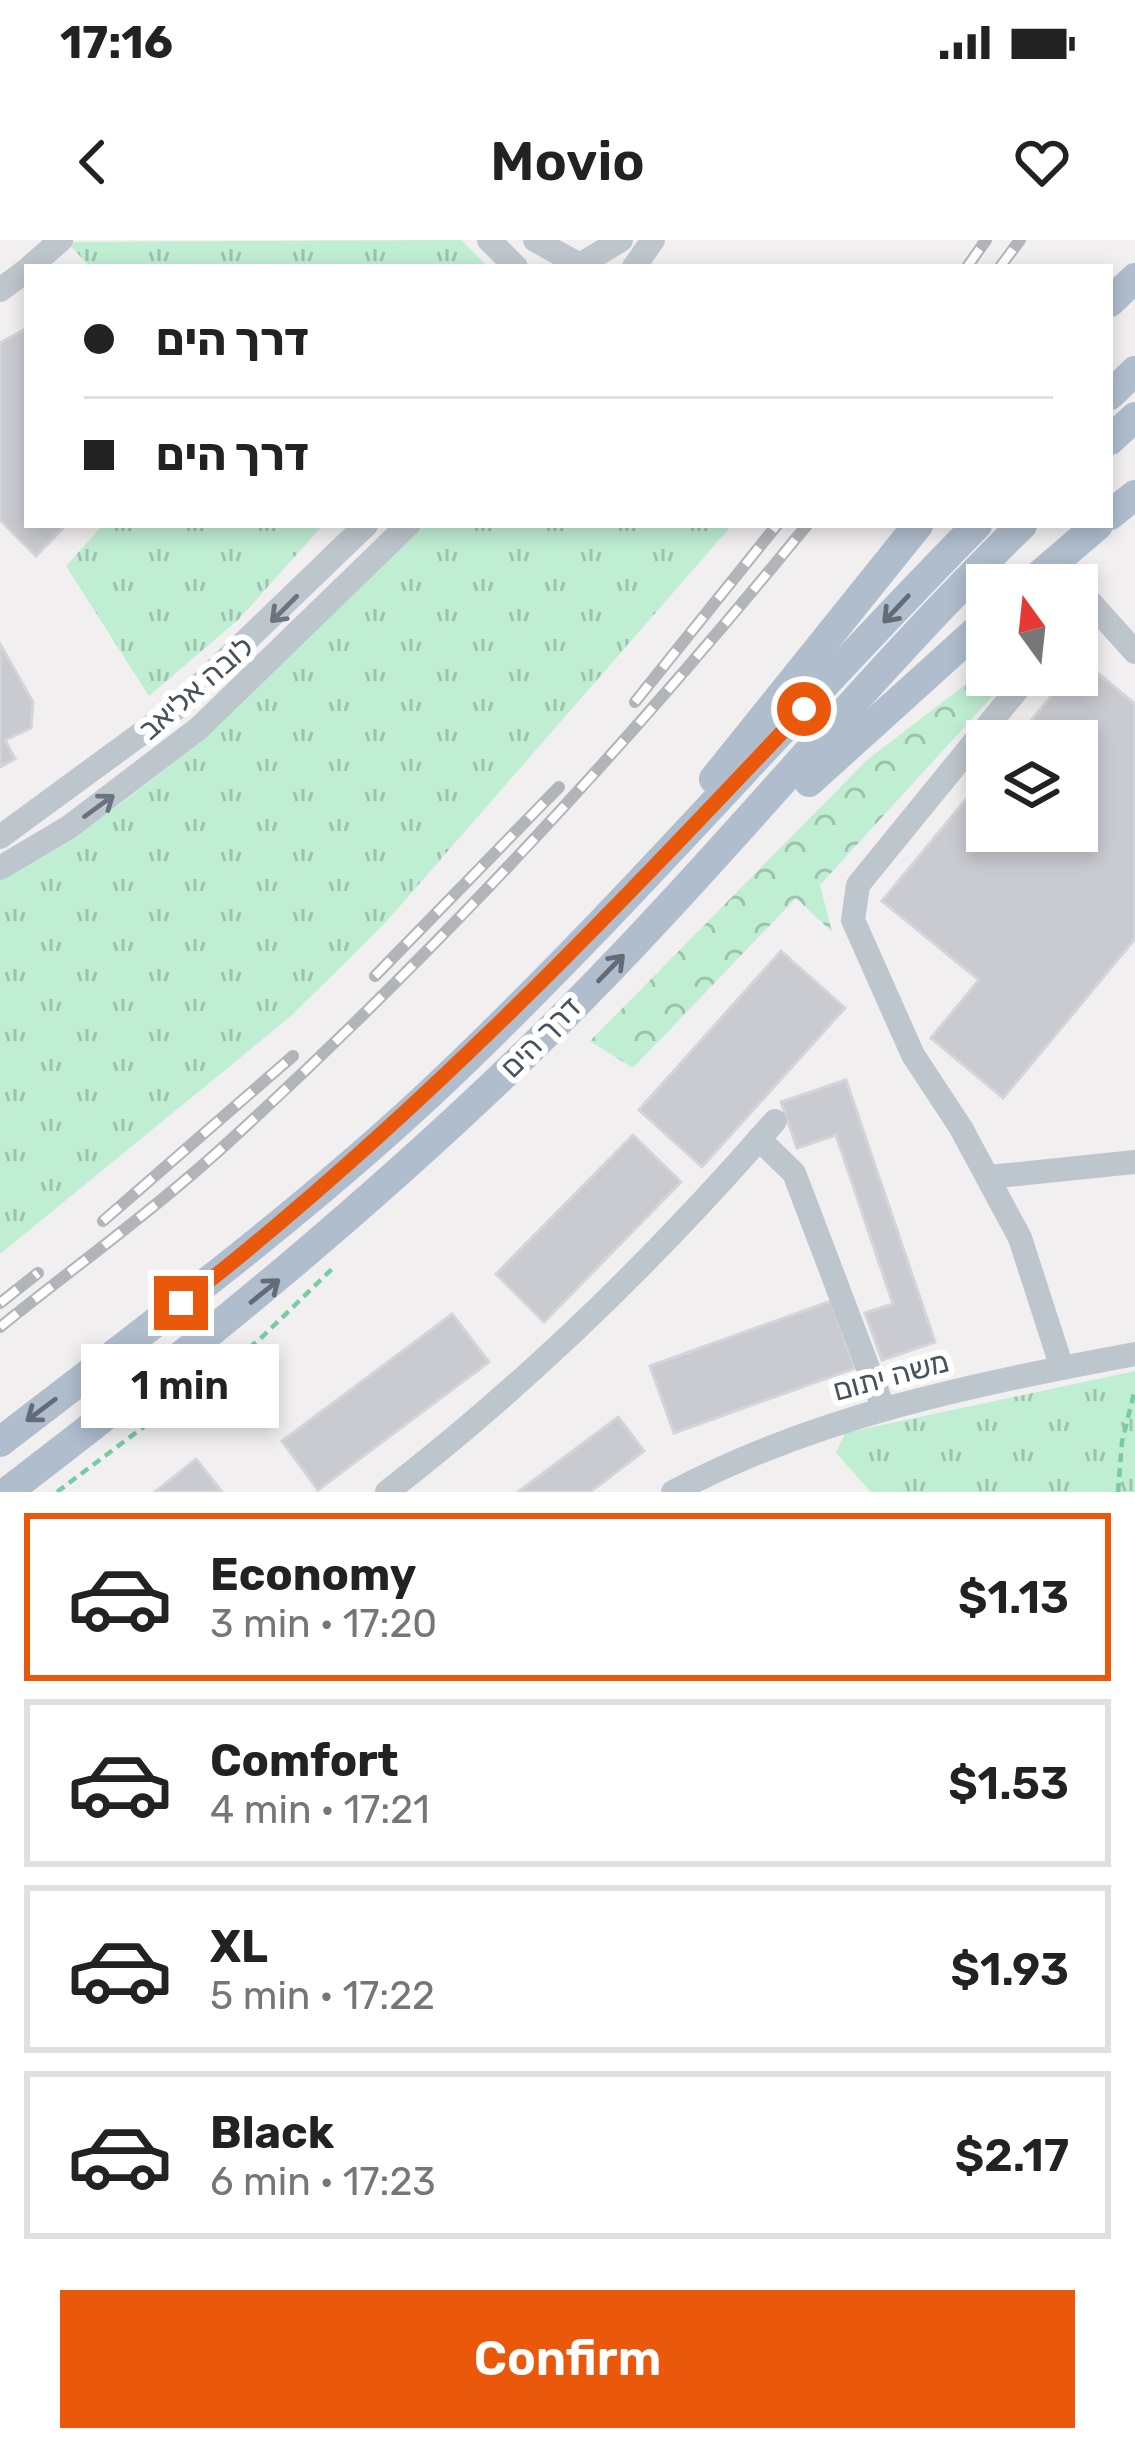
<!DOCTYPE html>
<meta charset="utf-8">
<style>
body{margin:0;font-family:Rubik,Heebo,sans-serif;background:#f6f6f6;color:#222;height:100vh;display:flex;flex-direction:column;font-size:45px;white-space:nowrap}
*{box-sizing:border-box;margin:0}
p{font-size:39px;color:#767676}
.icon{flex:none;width:66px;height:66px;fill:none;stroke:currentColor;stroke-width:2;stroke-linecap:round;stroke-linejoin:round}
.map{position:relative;height:1252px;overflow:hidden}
.drawer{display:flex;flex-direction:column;background:#fff;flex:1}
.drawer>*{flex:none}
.top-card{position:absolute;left:24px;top:24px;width:1089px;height:264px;border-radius:0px;box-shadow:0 6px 18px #0003;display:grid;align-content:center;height:264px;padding:0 60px;background:#fff}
.needle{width:78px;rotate:345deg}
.buttons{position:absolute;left:966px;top:324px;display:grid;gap:24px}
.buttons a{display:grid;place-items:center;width:132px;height:132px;border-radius:0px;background:#fff;box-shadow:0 6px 18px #0003;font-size:60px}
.end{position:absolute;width:54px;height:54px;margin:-27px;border:15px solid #ea580c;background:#fff;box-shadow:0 0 0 6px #fff}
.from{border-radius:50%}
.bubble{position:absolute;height:84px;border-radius:0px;background:#fff;box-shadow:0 6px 18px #0003;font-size:39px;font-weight:600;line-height:84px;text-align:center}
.top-card b{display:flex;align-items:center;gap:42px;height:114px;font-size:45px}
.top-card b+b{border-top:3px solid #e0e0e0}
.top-card i{width:30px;height:30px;background:#222}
ul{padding:21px 0 0;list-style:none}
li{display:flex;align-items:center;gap:36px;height:168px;margin:0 24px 18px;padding:0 36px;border:6px solid #e0e0e0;border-radius:0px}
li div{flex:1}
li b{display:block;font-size:45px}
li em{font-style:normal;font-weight:600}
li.on{border-color:#ea580c}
li>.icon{width:108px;height:108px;stroke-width:1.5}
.cta{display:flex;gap:24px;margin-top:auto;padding:24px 60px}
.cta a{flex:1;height:138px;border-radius:0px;background:#ea580c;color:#fff;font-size:48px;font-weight:600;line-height:138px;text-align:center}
.status{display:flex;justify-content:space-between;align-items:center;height:84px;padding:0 60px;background:#fff;direction:ltr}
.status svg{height:33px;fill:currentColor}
header{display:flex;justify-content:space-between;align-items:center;height:156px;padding:0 60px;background:#fff;font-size:54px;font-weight:600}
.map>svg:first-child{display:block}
.grass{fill:url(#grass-tufts)}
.forest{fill:url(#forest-crowns)}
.building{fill:#c9cbd1;stroke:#d3d5da;stroke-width:3}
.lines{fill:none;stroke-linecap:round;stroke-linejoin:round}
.path{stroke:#78cba5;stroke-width:4.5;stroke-dasharray:9 6;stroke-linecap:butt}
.minor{stroke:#bec6cd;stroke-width:24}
.major{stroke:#afbdcd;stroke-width:30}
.rail-casing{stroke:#b1b4b9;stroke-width:12}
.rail{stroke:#fff;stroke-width:8;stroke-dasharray:22;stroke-linecap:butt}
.oneway{stroke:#6b747e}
.oneway2{stroke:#626c78}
.route{stroke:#ea580c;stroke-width:15}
.labels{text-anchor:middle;stroke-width:12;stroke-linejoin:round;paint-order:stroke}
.street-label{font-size:30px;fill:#48515c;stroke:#fff}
</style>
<div class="status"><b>17:16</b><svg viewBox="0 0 49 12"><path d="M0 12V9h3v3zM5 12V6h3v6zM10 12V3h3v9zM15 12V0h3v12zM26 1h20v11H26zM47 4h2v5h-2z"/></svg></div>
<header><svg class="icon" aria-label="back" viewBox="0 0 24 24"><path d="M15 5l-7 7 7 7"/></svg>Movio<svg class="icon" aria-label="heart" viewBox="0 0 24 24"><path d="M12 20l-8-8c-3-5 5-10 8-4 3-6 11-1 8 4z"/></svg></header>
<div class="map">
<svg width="1135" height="1252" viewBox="0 0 1135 1252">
<defs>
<pattern id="grass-tufts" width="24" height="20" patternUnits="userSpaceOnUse" patternTransform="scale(3)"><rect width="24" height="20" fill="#bfeed3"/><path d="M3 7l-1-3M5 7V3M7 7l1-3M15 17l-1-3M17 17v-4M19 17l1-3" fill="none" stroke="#9dc3ae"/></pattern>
<pattern id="forest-crowns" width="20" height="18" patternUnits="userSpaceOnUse" patternTransform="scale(3)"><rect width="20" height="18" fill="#bfeed3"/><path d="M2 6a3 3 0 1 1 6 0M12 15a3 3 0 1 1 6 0" fill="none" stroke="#9dc3ae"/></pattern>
</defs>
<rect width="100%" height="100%" fill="#f1efef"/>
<g class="grass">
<path d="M 461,0 L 488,27 L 90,27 L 67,2 Z"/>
<path d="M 103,285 L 323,285 L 239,379 L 149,456 L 66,326 Z"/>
<path d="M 419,285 L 732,285 L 386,682 L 291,776 L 0,1014 L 0,633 C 165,562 291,408 419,285 Z"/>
<path d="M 1135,1131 L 1135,1252 L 871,1252 L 836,1213 L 845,1193 Z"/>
</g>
<path class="forest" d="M 987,428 L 987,435 L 1012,435 L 820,645 L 832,692 L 796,658 L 633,828 L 590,801 L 867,520 Z"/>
<g class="building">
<path d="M 27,88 L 27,285 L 66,285 L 36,316 L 0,280 L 0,103 Z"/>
<path d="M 0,404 L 33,462 L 31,488 L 5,500 L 15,519 L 0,527 Z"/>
<path d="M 1082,420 L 1135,464 L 1135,699 L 1003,858 L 931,798 L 979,740 L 882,661 L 987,534 L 987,591 L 1077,591 L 1077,501 L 1014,501 L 1069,435 L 1077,435 Z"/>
<path d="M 781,711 L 845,768 L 702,927 L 639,870 Z"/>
<path d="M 846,840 L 935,1102 L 882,1120 L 865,1073 L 893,1064 L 836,895 L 797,908 L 781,862 Z"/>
<path d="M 633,895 L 681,942 L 544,1082 L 496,1034 Z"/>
<path d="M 831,1061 L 855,1128 L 674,1193 L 650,1126 Z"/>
<path d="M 452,1074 L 489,1122 L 318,1250 L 282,1201 Z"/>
<path d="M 618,1177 L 644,1211 L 590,1252 L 518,1252 Z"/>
<path d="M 196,1219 L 222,1252 L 155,1252 Z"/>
</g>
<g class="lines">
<g class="path">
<path d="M 57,1252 L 259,1100 L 332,1029"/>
<path d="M 1118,1252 L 1122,1202 L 1135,1149"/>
</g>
<g class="minor">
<path d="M 489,0 L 516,27"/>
<path d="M 535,0 L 576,23"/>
<path d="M 583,23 L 621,0"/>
<path d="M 30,27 L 61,0"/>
<path d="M 634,27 L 653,0"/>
<path d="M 0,50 L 27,30"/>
<path d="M 1077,376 L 1089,361 L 1135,412"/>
<path d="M 1029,435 L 858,645 L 853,680 L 913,815 L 961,888 L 1020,998 L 1062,1128"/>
<path d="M 0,597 L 175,469 L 366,285"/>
<path d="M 0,628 L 69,587 L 199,488 L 408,285"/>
<path d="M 759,899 L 794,933 L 883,1167"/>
<path d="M 989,937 L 1135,922"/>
<path d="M 387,1252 C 530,1141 657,1017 775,881"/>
<path d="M 673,1252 C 819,1175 975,1144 1135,1114"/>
</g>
<g class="major">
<path d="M 1110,62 L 1135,38"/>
<path d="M 1110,155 L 1135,131"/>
<path d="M 1110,200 L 1135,177"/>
<path d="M 1110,275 L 1135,255"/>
<path d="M 1028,345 L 1098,285"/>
<path d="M 714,539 L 918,285"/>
<path d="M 809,542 L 987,381"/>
<path d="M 0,1202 C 144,1091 290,983 423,860 C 618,678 790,474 977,285"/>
<path d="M 7,1252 C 198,1106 381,957 552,788 C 715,627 858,446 1022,285"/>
</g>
<g class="rail-casing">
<g id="rail">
<path d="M 967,27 L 986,0"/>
<path d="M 1000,27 L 1020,0"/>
<path d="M 635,462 L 777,285"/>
<path d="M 375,736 L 559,547"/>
<path d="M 103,981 L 293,816"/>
<path d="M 0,1063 L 38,1033"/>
<path d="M 0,1087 C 78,1024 161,965 234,897 C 441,708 630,502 807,285"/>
</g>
</g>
<use href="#rail" class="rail"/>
</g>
<defs><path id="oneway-shaft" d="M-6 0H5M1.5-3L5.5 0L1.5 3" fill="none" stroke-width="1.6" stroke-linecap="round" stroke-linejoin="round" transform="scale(3)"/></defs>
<g class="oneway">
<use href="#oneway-shaft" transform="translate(284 369) rotate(135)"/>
<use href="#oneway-shaft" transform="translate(99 566) rotate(-36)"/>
</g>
<g class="oneway2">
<use href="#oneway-shaft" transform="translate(896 369) rotate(133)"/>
<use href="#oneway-shaft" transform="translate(611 728) rotate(-46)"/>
<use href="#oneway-shaft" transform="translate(265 1051) rotate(-39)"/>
<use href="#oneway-shaft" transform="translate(41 1170) rotate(143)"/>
</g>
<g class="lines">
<path class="route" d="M 181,1063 C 410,885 606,679 804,469"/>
</g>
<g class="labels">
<g class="street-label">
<text transform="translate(196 448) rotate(-41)" y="10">לובה אליאב</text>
<text transform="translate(541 797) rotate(-45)" y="10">דרך הים</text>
<text transform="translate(891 1136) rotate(-15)" y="10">משה יתום</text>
</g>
</g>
</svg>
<div class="buttons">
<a><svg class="needle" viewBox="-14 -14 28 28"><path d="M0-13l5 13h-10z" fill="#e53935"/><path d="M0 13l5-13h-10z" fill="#767676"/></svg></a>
<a><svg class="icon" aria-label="layers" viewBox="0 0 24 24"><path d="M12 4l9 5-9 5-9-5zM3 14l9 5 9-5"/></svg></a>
</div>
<i class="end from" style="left:804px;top:469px"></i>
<i class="end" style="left:181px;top:1063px"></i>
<div class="bubble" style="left:81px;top:1104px;width:198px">1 min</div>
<div class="top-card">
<b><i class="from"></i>דרך הים</b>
<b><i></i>דרך הים</b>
</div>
</div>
<section class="drawer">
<ul>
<li class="on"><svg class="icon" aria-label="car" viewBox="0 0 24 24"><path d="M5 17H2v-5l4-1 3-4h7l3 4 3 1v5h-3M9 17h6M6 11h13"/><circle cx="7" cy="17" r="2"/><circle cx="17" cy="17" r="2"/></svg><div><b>Economy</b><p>3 min · 17:20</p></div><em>$1.13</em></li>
<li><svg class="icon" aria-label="car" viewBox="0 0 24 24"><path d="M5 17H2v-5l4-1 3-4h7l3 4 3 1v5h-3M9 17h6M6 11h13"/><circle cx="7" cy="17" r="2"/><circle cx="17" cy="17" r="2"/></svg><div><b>Comfort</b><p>4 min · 17:21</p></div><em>$1.53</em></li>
<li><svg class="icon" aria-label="car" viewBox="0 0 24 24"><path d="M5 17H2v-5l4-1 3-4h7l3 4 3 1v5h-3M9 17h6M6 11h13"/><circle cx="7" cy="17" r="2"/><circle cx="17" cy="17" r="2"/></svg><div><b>XL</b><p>5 min · 17:22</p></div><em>$1.93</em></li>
<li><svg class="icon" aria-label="car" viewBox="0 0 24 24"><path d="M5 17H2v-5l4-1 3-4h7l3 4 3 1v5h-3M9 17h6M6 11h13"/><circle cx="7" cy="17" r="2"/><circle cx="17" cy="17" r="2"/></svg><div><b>Black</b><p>6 min · 17:23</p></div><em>$2.17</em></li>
</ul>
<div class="cta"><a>Confirm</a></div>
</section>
